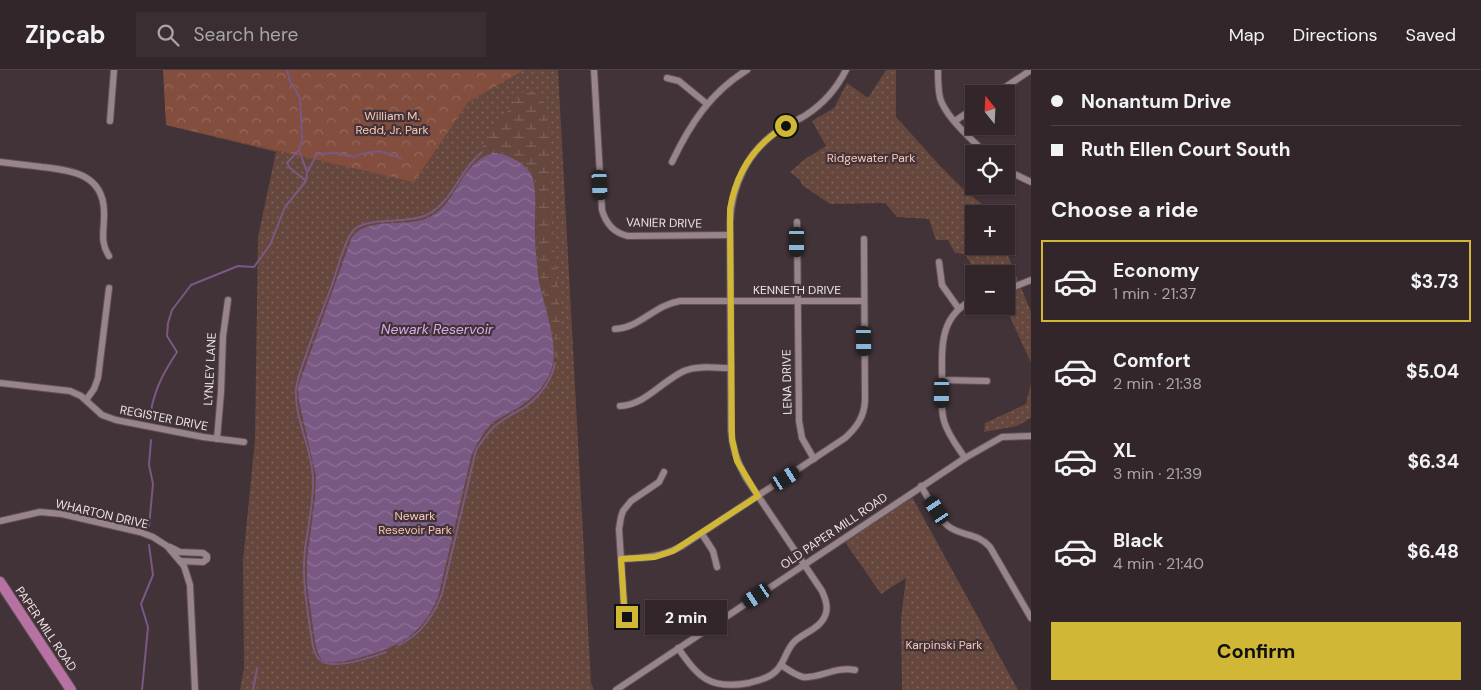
<!DOCTYPE html>
<meta charset="utf-8">
<style>
body{margin:0;font-family:"DM Sans",sans-serif;background:#3a2e32;color:#f1f3f6;height:100vh;display:flex;flex-direction:column;font-size:19px;white-space:nowrap}
*{box-sizing:border-box;margin:0}
p{font-size:16px;color:#a8a5a8}
.icon{flex:none;width:28px;height:28px;fill:none;stroke:currentColor;stroke-width:2;stroke-linecap:round;stroke-linejoin:round}
.map{position:relative;flex:1;overflow:hidden}
.details{display:flex;flex-direction:column;background:#32262a;width:450px}
.details>*{flex:none}
.hud{display:grid;align-content:center;height:110px;padding:0 20px;background:#32262a}
.needle{width:32px;rotate:342deg}
.controls{position:absolute;left:965px;top:15px;display:grid;gap:10px}
.controls a{display:grid;place-items:center;width:50px;height:50px;border-radius:0px;background:#32262a;box-shadow:0 1px 4px #0004,0 0 0 1px #4d4347;font-size:25px}
.end{position:absolute;width:22px;height:22px;margin:-11px;border:6px solid #d0b736;background:#111;box-shadow:0 0 0 2px #111}
.from{border-radius:50%}
.bubble{position:absolute;height:35px;border-radius:0px;background:#32262a;box-shadow:0 1px 4px #0004,0 0 0 1px #4d4347;font-size:16px;font-weight:700;line-height:35px;text-align:center}
.car{position:absolute;width:15px;height:30px;margin:-15px -8px;border-radius:6px;box-shadow:0 0 4px 1px #0007;background:linear-gradient(#222 24%,#8ab4d8 0 40%,#222 0 76%,#8ab4d8 0 86%,#222 0)}
.hud b{display:flex;align-items:center;gap:18px;height:48px;font-size:19px}
.hud b+b{border-top:1px solid #4d4347}
.hud i{width:12px;height:12px;background:#f1f3f6}
ul{padding:0;list-style:none}
li{display:flex;align-items:center;gap:15px;height:82px;margin:0 10px 8px;padding:0 10px;border:2px solid transparent;border-radius:0px}
li div{flex:1}
li b{display:block;font-size:19px}
li em{font-style:normal;font-weight:700}
li.selected{border-color:#d0b736}
li>.icon{width:45px;height:45px;stroke-width:1.5}
h2{padding:0 20px;font-size:22px;line-height:60px}
.primary-button{display:flex;gap:10px;margin-top:auto;padding:10px 20px}
.primary-button a{flex:1;height:58px;border-radius:0px;background:#d0b736;color:#111;font-size:20px;font-weight:700;line-height:58px;text-align:center}
header{display:flex;align-items:center;gap:30px;box-sizing:border-box;height:70px;padding:0 25px;background:#32262a;border-bottom:1px solid #4d4347}
header strong{font-size:24px}
nav{display:flex;gap:28px;margin-inline-start:auto;font-size:18px}
.search{width:350px;height:45px;background:#3a2e32;display:flex;align-items:center;gap:12px;box-sizing:border-box;padding:0 18px;border-radius:0px;color:#a8a5a8;font-size:19px}
main{display:flex;flex:1;min-height:0}
.map>svg:first-child{display:block}
.grass{fill:url(#grass-dots)}
.forest{fill:url(#forest-crowns)}
.wetland{fill:url(#wetland-marsh)}
.water{fill:url(#water-waves)}
.lines{fill:none;stroke-linecap:round;stroke-linejoin:round}
.stream{stroke:#795984;stroke-width:2}
.minor-casing{stroke:#605257;stroke-width:8}
.primary-casing{stroke:#605257;stroke-width:12}
.minor{stroke:#98858b;stroke-width:6}
.primary{stroke:#b871a3;stroke-width:10}
.route{stroke:#d0b736;stroke-width:6}
.labels{text-anchor:middle;stroke-width:4.5;stroke-linejoin:round;paint-order:stroke}
.park-label{font-size:12px;fill:#fac7b7;stroke:#423338}
.street-label{font-size:12px;fill:#eee3e7;stroke:#423338}
.water-label{font-size:14px;font-style:italic;fill:#dbaaec;stroke:#423338}
</style>
<header>
<strong>Zipcab</strong>
<div class="search"><svg class="icon" aria-label="search" viewBox="0 0 24 24"><circle cx="10" cy="10" r="6"/><path d="M15 15l6 6"/></svg>Search here</div>
<nav><a>Map</a><a>Directions</a><a>Saved</a></nav>
</header>
<main>
<div class="map">
<svg width="1031" height="620" viewBox="0 0 1031 620">
<defs>
<pattern id="grass-dots" width="8" height="8" patternUnits="userSpaceOnUse" patternTransform="scale(1.25)"><rect width="8" height="8" fill="#66473d"/><path d="M2 2h.1M6 6h.1" fill="none" stroke="#7c6159" stroke-width="1.8" stroke-linecap="round"/></pattern>
<pattern id="forest-crowns" width="20" height="18" patternUnits="userSpaceOnUse" patternTransform="scale(1.25)"><rect width="20" height="18" fill="#834e3e"/><path d="M2 6a3 3 0 1 1 6 0M12 15a3 3 0 1 1 6 0" fill="none" stroke="#95675a"/></pattern>
<pattern id="wetland-marsh" width="20" height="14" patternUnits="userSpaceOnUse" patternTransform="scale(1.25)"><rect width="20" height="14" fill="#66473d"/><path d="M1 5h8M5 5V1M11 12h8M15 12V8" fill="none" stroke="#7c6159"/></pattern>
<pattern id="water-waves" width="16" height="10" patternUnits="userSpaceOnUse" patternTransform="scale(1.25)"><rect width="16" height="10" fill="#795984"/><path d="M0 5q4-4 8 0t8 0" fill="none" stroke="#8c7195"/></pattern>
</defs>
<rect width="100%" height="100%" fill="#423338"/>
<g class="grass">
<path d="M 170,0 L 558,0 L 591,613 L 594,620 L 240,620 L 244,598 L 243,491 L 255,370 L 258,167 L 276,82 L 166,55 Z"/>
<path d="M 886,0 L 896,0 L 896,47 C 927,80 958,121 997,144 L 974,144 L 974,176 L 1004,176 L 1031,242 L 1031,293 L 1005,236 L 1006,204 L 977,204 L 965,184 L 955,183 L 948,170 L 936,170 L 929,149 L 897,147 L 885,133 L 830,134 L 802,115 L 800,110 L 790,102 L 805,89 L 826,76 L 812,51 L 834,38 L 847,13 L 868,28 Z"/>
<path d="M 1031,313 L 1031,348 L 1017,356 L 984,362 L 985,353 L 1026,334 Z"/>
<path d="M 911,425 L 1018,620 L 902,620 L 901,549 L 906,508 L 881,524 L 845,472 Z"/>
</g>
<path class="forest" d="M 163,0 L 524,0 L 468,32 L 414,112 L 166,55 Z"/>
<path class="wetland" d="M 530,21 L 541,26 L 548,41 L 550,128 L 559,234 L 560,277 L 556,293 L 554,293 C 559,262 544,236 540,206 C 538,190 537,173 537,157 C 536,139 540,116 530,100 C 525,92 517,89 509,85 C 494,77 483,83 471,93 L 516,29 L 521,23 Z"/>
<path class="water" d="M 493,83 C 506,83 524,92 531,104 C 538,119 534,148 535,165 C 535,178 537,193 538,206 C 542,233 562,277 550,303 C 545,315 534,327 523,334 C 513,342 501,346 491,354 C 483,362 478,373 472,383 L 438,527 C 432,543 420,559 406,569 C 391,579 340,597 324,591 C 319,588 318,582 316,578 L 307,514 L 307,491 L 315,428 L 316,406 L 299,331 L 298,317 L 352,167 C 370,144 411,161 435,144 C 460,126 460,94 493,83 Z"/>
<g class="lines">
<g class="stream">
<path d="M 299,80 L 287,93 L 290,98 L 305,110"/>
<path d="M 308,101 L 317,84 L 336,83 L 355,87 L 360,84 L 380,81 L 401,88"/>
<path d="M 151,340 C 156,316 164,302 177,282 L 167,266 L 168,253 L 172,240 L 191,215 L 238,196 L 254,197 L 270,175 L 285,137 L 306,111 L 307,102 L 299,80 L 302,68 L 300,28 L 290,11 L 287,0"/>
<path d="M 149,456 L 153,414 L 149,395 L 151,370"/>
<path d="M 399,575 C 420,565 434,545 442,524 L 476,380 C 482,371 487,363 495,356 C 504,348 515,343 525,337 C 539,327 552,310 555,293"/>
<path d="M 386,582 C 372,587 333,601 320,590 C 312,583 312,568 310,558 C 306,531 302,506 305,479 C 308,456 314,431 313,408 C 312,378 294,348 296,319 C 298,305 304,291 308,279 C 316,257 324,236 332,215 C 338,198 342,177 352,162 C 363,146 406,154 424,146 C 452,135 459,100 482,82"/>
<path d="M 142,620 L 148,557 L 141,534 L 153,505 L 149,475"/>
<path d="M 253,620 L 257,599"/>
</g>
<g class="minor-casing">
<g id="minor">
<path d="M 594,0 L 602,140 C 606,154 614,163 628,166 L 730,165"/>
<path d="M 938,0 C 938,9 938,19 940,28 C 946,48 972,69 986,84"/>
<path d="M 667,8 L 679,11 L 707,34"/>
<path d="M 995,24 L 1031,0"/>
<path d="M 110,51 L 114,0"/>
<path d="M 955,51 L 974,38"/>
<path d="M 0,92 C 14,94 28,95 42,97 C 71,100 103,104 104,141 C 105,158 99,171 109,186"/>
<path d="M 672,92 C 690,54 711,22 747,0"/>
<path d="M 1006,100 L 1031,112"/>
<path d="M 797,152 L 799,351 L 802,368 L 814,389"/>
<path d="M 939,192 L 942,215 L 959,239"/>
<path d="M 1006,220 L 1031,210"/>
<path d="M 615,259 C 640,258 654,235 680,231 L 864,231"/>
<path d="M 942,310 L 987,311"/>
<path d="M 0,313 L 70,321 L 81,326 L 102,345 L 116,350 L 203,367 L 244,372"/>
<path d="M 86,330 L 94,319 L 98,308 L 109,218"/>
<path d="M 620,336 C 645,335 662,311 684,301 C 698,295 716,298 731,298"/>
<path d="M 217,369 L 221,322 L 223,266 L 228,230"/>
<path d="M 965,388 C 957,376 948,365 944,351 C 940,337 942,323 942,309 C 942,276 939,246 974,229"/>
<path d="M 921,416 C 929,429 937,447 948,456 C 962,467 977,462 990,477 L 1031,548"/>
<path d="M 0,451 L 40,442 L 62,444 L 140,462 L 153,467 L 167,476 L 184,496 L 190,515 L 195,620"/>
<path d="M 702,464 L 713,481 L 717,497"/>
<path d="M 170,477 L 180,482 L 203,483 L 207,486 L 207,489 L 203,492 L 180,491"/>
<path d="M 621,489 C 644,488 662,487 682,476 L 845,368 C 857,357 864,347 865,331 L 864,169"/>
<path d="M 631,553 L 624,535 L 619,459 L 621,447 L 623,441 L 631,431 L 659,412 L 664,402"/>
<path d="M 678,578 C 699,608 710,620 749,613 C 759,610 770,608 777,600 C 785,592 786,579 795,571 C 805,562 822,558 826,543 C 828,535 825,528 822,521 L 746,408 C 737,392 732,378 731,360 L 730,151 C 732,116 747,83 776,62 C 785,56 796,51 806,45 C 823,34 837,18 846,0"/>
<path d="M 781,595 C 787,599 795,605 803,607 C 819,609 835,596 855,600"/>
<path d="M 616,620 L 965,388 L 1002,367 L 1031,366"/>
</g>
</g>
<g class="primary-casing">
<path id="primary" d="M 0,512 L 71,620"/>
</g>
<use href="#minor" class="minor"/>
<use href="#primary" class="primary"/>
</g>
<g class="lines">
<path class="route" d="M 627,547 L 624,535 L 621,489 L 655,487 L 673,481 L 758,426 L 737,391 L 732,369 L 730,139 C 736,103 755,74 786,56"/>
</g>
<g class="labels">
<g class="park-label">
<text x="392" y="50">William M.<tspan x="392" dy="14">Redd, Jr. Park</tspan></text>
<text x="871" y="92">Ridgewater Park</text>
<text x="415" y="450">Newark<tspan x="415" dy="14">Resevoir Park</tspan></text>
<text x="944" y="579">Karpinski Park</text>
</g>
<g class="street-label">
<text transform="translate(664 153) rotate(1)" y="4">VANIER DRIVE</text>
<text x="797" y="224">KENNETH DRIVE</text>
<text transform="translate(210 299) rotate(-87)" y="4">LYNLEY LANE</text>
<text transform="translate(787 312) rotate(-91)" y="4">LENA DRIVE</text>
<text transform="translate(164 348) rotate(11)" y="4">REGISTER DRIVE</text>
<text transform="translate(102 444) rotate(13)" y="4">WHARTON DRIVE</text>
<text transform="translate(834 461) rotate(-34)" y="4">OLD PAPER MILL ROAD</text>
<text transform="translate(46 559) rotate(56)" y="4">PAPER MILL ROAD</text>
</g>
<g class="water-label">
<text x="437" y="264">Newark Reservoir</text>
</g>
</g>
</svg>
<div class="controls">
<a><svg class="needle" viewBox="-14 -14 28 28"><path d="M0-13l5 13h-10z" fill="#e53935"/><path d="M0 13l5-13h-10z" fill="#a8a5a8"/></svg></a>
<a><svg class="icon" aria-label="locate" viewBox="0 0 24 24"><circle cx="12" cy="12" r="6"/><path d="M12 2v4M12 18v4M2 12h4M18 12h4"/></svg></a>
<a>+</a>
<a>−</a>
</div>
<i class="end from" style="left:786px;top:56px"></i>
<i class="end" style="left:627px;top:547px"></i>
<div class="bubble" style="left:645px;top:530px;width:82px">2 min</div>
<i class="car" style="left:600px;top:115px;rotate:177deg"></i>
<i class="car" style="left:797px;top:172px;rotate:180deg"></i>
<i class="car" style="left:864px;top:271px;rotate:179deg"></i>
<i class="car" style="left:942px;top:323px;rotate:181deg"></i>
<i class="car" style="left:786px;top:408px;rotate:57deg"></i>
<i class="car" style="left:937px;top:440px;rotate:327deg"></i>
<i class="car" style="left:757px;top:526px;rotate:236deg"></i>
</div>
<section class="details">
<div class="hud">
<b><i class="from"></i>Nonantum Drive</b>
<b><i></i>Ruth Ellen Court South</b>
</div>
<h2>Choose a ride</h2>
<ul>
<li class="selected"><svg class="icon" aria-label="car" viewBox="0 0 24 24"><path d="M5 17H2v-5l4-1 3-4h7l3 4 3 1v5h-3M9 17h6M6 11h13"/><circle cx="7" cy="17" r="2"/><circle cx="17" cy="17" r="2"/></svg><div><b>Economy</b><p>1 min · 21:37</p></div><em>$3.73</em></li>
<li><svg class="icon" aria-label="car" viewBox="0 0 24 24"><path d="M5 17H2v-5l4-1 3-4h7l3 4 3 1v5h-3M9 17h6M6 11h13"/><circle cx="7" cy="17" r="2"/><circle cx="17" cy="17" r="2"/></svg><div><b>Comfort</b><p>2 min · 21:38</p></div><em>$5.04</em></li>
<li><svg class="icon" aria-label="car" viewBox="0 0 24 24"><path d="M5 17H2v-5l4-1 3-4h7l3 4 3 1v5h-3M9 17h6M6 11h13"/><circle cx="7" cy="17" r="2"/><circle cx="17" cy="17" r="2"/></svg><div><b>XL</b><p>3 min · 21:39</p></div><em>$6.34</em></li>
<li><svg class="icon" aria-label="car" viewBox="0 0 24 24"><path d="M5 17H2v-5l4-1 3-4h7l3 4 3 1v5h-3M9 17h6M6 11h13"/><circle cx="7" cy="17" r="2"/><circle cx="17" cy="17" r="2"/></svg><div><b>Black</b><p>4 min · 21:40</p></div><em>$6.48</em></li>
</ul>
<div class="primary-button"><a>Confirm</a></div>
</section>
</main>
